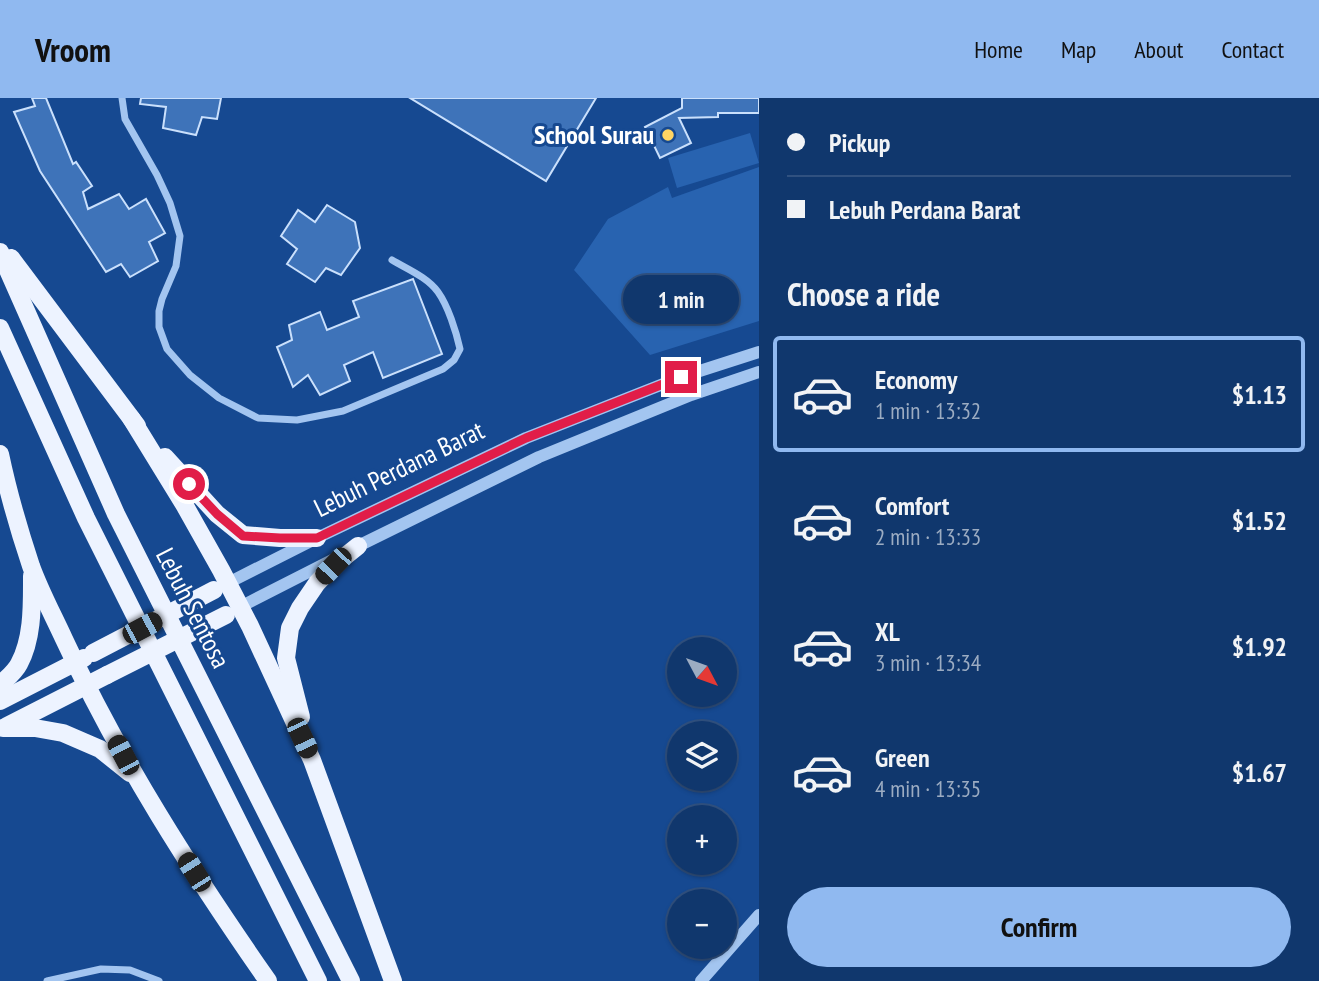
<!DOCTYPE html>
<meta charset="utf-8">
<style>
body{margin:0;font-family:"PT Sans Narrow",sans-serif;background:#193f72;color:#f1f3f6;height:100vh;display:flex;flex-direction:column;font-size:26px;white-space:nowrap}
*{box-sizing:border-box;margin:0}
p{font-size:23px;color:#9cacc2}
.icon{flex:none;width:38px;height:38px;fill:none;stroke:currentColor;stroke-width:2;stroke-linecap:round;stroke-linejoin:round}
.map{position:relative;flex:1;overflow:hidden}
.details{display:flex;flex-direction:column;background:#10376d;width:560px}
.details>*{flex:none}
.top-card{display:grid;align-content:center;height:154px;padding:0 28px;background:#10376d}
.needle{width:46px;rotate:131deg}
.buttons{position:absolute;left:667px;top:539px;display:grid;gap:14px}
.buttons a{display:grid;place-items:center;width:70px;height:70px;border-radius:50%;background:#10376d;box-shadow:0 2px 5px #0004,0 0 0 2px #305180;font-size:35px}
.end{position:absolute;width:32px;height:32px;margin:-16px;border:9px solid #e11d48;background:#fff;box-shadow:0 0 0 4px #fff}
.from{border-radius:50%}
.bubble{position:absolute;height:49px;border-radius:24px;background:#10376d;box-shadow:0 2px 5px #0004,0 0 0 2px #305180;font-size:23px;font-weight:700;line-height:49px;text-align:center}
.car{position:absolute;width:21px;height:42px;margin:-21px -10px;border-radius:9px;box-shadow:0 0 5px 2px #0007;background:linear-gradient(#222 24%,#8ab4d8 0 40%,#222 0 76%,#8ab4d8 0 86%,#222 0)}
.top-card b{display:flex;align-items:center;gap:24px;height:66px;font-size:26px}
.top-card b+b{border-top:2px solid #305180}
.top-card i{width:18px;height:18px;background:#f1f3f6}
ul{padding:0;list-style:none}
li{display:flex;align-items:center;gap:21px;height:116px;margin:0 14px 10px;padding:0 14px;border:4px solid transparent;border-radius:7px}
li div{flex:1}
li b{display:block;font-size:26px}
li em{font-style:normal;font-weight:700}
li.on{border-color:#90b9f0}
li>.icon{width:63px;height:63px;stroke-width:1.5}
h2{padding:0 28px;font-size:32px;line-height:84px}
.cta{display:flex;gap:14px;margin-top:auto;padding:14px 28px}
.cta a{flex:1;height:80px;border-radius:42px;background:#90b9f0;color:#111;font-size:28px;font-weight:700;line-height:80px;text-align:center}
header{display:flex;align-items:center;gap:42px;box-sizing:border-box;height:98px;padding:0 35px;background:#90b9f0;color:#111}
header strong{font-size:33px}
nav{display:flex;gap:38px;margin-inline-start:auto;font-size:24px}
main{display:flex;flex:1;min-height:0}
.map>svg:first-child{display:block}
.green{fill:#2863b0}
.building{fill:#3e73b9;stroke:#cae0fc;stroke-width:2}
.lines{fill:none;stroke-linecap:round;stroke-linejoin:round}
.minor{stroke:#a3c5f0;stroke-width:7}
.tertiary{stroke:#a3c5f0;stroke-width:12}
.primary{stroke:#edf3ff;stroke-width:18}
.primary-bridge{stroke:#edf3ff;stroke-width:18}
.route{stroke:#e11d48;stroke-width:9}
.poi-dot{fill:#ffd563;stroke:#164991;stroke-width:2.5}
.labels{text-anchor:middle;stroke-width:6;stroke-linejoin:round;paint-order:stroke}
.poi-label{font-size:26px;font-weight:bold;fill:#fff;stroke:#164991;text-anchor:end}
.street-label{font-size:26px;fill:#fff;stroke:#164991}
</style>
<header>
<strong>Vroom</strong>
<nav><a>Home</a><a>Map</a><a>About</a><a>Contact</a></nav>
</header>
<main>
<div class="map">
<svg width="759" height="883" viewBox="0 0 759 883">
<rect width="100%" height="100%" fill="#164991"/>
<g class="green">
<path d="M 750,35 L 759,65 L 677,90 L 668,60 Z"/>
<path d="M 759,69 L 759,223 L 650,257 L 574,172 L 608,121 L 668,89 L 672,100 Z"/>
</g>
<g class="building">
<path d="M 32,0 L 46,0 L 73,66 L 76,64 L 92,88 L 83,94 L 88,111 L 119,96 L 129,111 L 146,101 L 165,135 L 149,144 L 158,163 L 130,179 L 121,166 L 106,174 L 40,73 L 14,14 L 35,8 Z"/>
<path d="M 141,0 L 221,0 L 217,21 L 202,19 L 196,37 L 163,30 L 166,9 L 140,6 Z"/>
<path d="M 410,0 L 596,0 L 546,83 Z"/>
<path d="M 682,0 L 759,0 L 759,15 L 718,15 L 718,19 L 679,20 L 691,45 L 660,60 L 645,29 L 682,10 Z"/>
<path d="M 327,107 L 355,124 L 360,150 L 341,177 L 326,170 L 315,184 L 287,166 L 297,151 L 281,138 L 298,112 L 315,124 Z"/>
<path d="M 413,181 L 442,256 L 383,280 L 373,254 L 344,267 L 350,283 L 320,297 L 308,277 L 293,289 L 277,249 L 292,242 L 289,227 L 320,214 L 327,232 L 359,219 L 353,203 Z"/>
</g>
<g class="lines">
<g class="minor">
<path d="M 122,0 L 125,21 L 157,77 L 170,105 L 180,138 L 176,168 L 162,201 L 159,213 L 159,229 L 167,251 L 190,277 L 219,300 L 258,320 L 297,322 L 343,313 L 443,271 L 454,262 L 460,251 C 456,233 448,208 438,194 C 427,179 407,171 392,162"/>
<path d="M 47,883 L 101,871 L 130,872 L 159,883"/>
</g>
<g class="tertiary">
<path d="M 352,451 L 539,359 L 691,297 L 759,274"/>
<path d="M 228,485 L 317,440 L 526,340 L 681,279 L 759,254"/>
<path d="M 240,509 L 336,460"/>
<path d="M 701,883 L 759,817"/>
</g>
<g class="primary">
<path d="M 0,154 L 116,416 L 351,883"/>
<path d="M 11,160 L 137,328"/>
<path d="M 0,230 L 86,420 L 318,883"/>
<path d="M 131,320 L 185,408 L 221,472 L 250,528 L 312,662 L 393,883"/>
<path d="M 0,356 C 8,394 19,432 31,468 C 40,493 53,517 64,541 C 120,662 192,774 268,883"/>
<path d="M 165,359 L 217,416 L 243,437 L 280,440 L 317,440"/>
<path d="M 0,587 C 6,581 15,574 19,566 C 33,540 32,507 32,478"/>
<path d="M 0,603 L 84,560"/>
<path d="M 301,619 L 286,560 L 290,530 L 300,510 L 317,485 L 333,468 L 358,448"/>
<path d="M 7,628 L 107,577"/>
<path d="M 3,630 L 35,630 L 63,635 L 100,651 L 130,675"/>
</g>
<g class="primary-bridge">
<path d="M 93,555 L 214,492"/>
<path d="M 107,577 L 226,517"/>
</g>
</g>
<g class="lines">
<path class="route" d="M 189,386 L 217,416 L 243,438 L 280,440 L 317,440 L 526,340 L 681,279"/>
</g>
<circle class="poi-dot" cx="668" cy="37" r="7"/>
<g class="labels">
<g class="poi-label">
<text x="654" y="46">School Surau</text>
</g>
<g class="street-label">
<text transform="translate(399 371) rotate(-26)" y="9">Lebuh Perdana Barat</text>
<text transform="translate(193 510) rotate(63)" y="9">Lebuh Sentosa</text>
</g>
</g>
</svg>
<div class="buttons">
<a><svg class="needle" viewBox="-14 -14 28 28"><path d="M0-13l5 13h-10z" fill="#e53935"/><path d="M0 13l5-13h-10z" fill="#9cacc2"/></svg></a>
<a><svg class="icon" aria-label="layers" viewBox="0 0 24 24"><path d="M12 4l9 5-9 5-9-5zM3 14l9 5 9-5"/></svg></a>
<a>+</a>
<a>−</a>
</div>
<i class="end from" style="left:189px;top:386px"></i>
<i class="end" style="left:681px;top:279px"></i>
<div class="bubble" style="left:623px;top:177px;width:116px">1 min</div>
<i class="car" style="left:333px;top:468px;rotate:224deg"></i>
<i class="car" style="left:142px;top:530px;rotate:62deg"></i>
<i class="car" style="left:302px;top:640px;rotate:155deg"></i>
<i class="car" style="left:123px;top:657px;rotate:332deg"></i>
<i class="car" style="left:194px;top:774px;rotate:328deg"></i>
</div>
<section class="details">
<div class="top-card">
<b><i class="from"></i>Pickup</b>
<b><i></i>Lebuh Perdana Barat</b>
</div>
<h2>Choose a ride</h2>
<ul>
<li class="on"><svg class="icon" aria-label="car" viewBox="0 0 24 24"><path d="M5 17H2v-5l4-1 3-4h7l3 4 3 1v5h-3M9 17h6M6 11h13"/><circle cx="7" cy="17" r="2"/><circle cx="17" cy="17" r="2"/></svg><div><b>Economy</b><p>1 min · 13:32</p></div><em>$1.13</em></li>
<li><svg class="icon" aria-label="car" viewBox="0 0 24 24"><path d="M5 17H2v-5l4-1 3-4h7l3 4 3 1v5h-3M9 17h6M6 11h13"/><circle cx="7" cy="17" r="2"/><circle cx="17" cy="17" r="2"/></svg><div><b>Comfort</b><p>2 min · 13:33</p></div><em>$1.52</em></li>
<li><svg class="icon" aria-label="car" viewBox="0 0 24 24"><path d="M5 17H2v-5l4-1 3-4h7l3 4 3 1v5h-3M9 17h6M6 11h13"/><circle cx="7" cy="17" r="2"/><circle cx="17" cy="17" r="2"/></svg><div><b>XL</b><p>3 min · 13:34</p></div><em>$1.92</em></li>
<li><svg class="icon" aria-label="car" viewBox="0 0 24 24"><path d="M5 17H2v-5l4-1 3-4h7l3 4 3 1v5h-3M9 17h6M6 11h13"/><circle cx="7" cy="17" r="2"/><circle cx="17" cy="17" r="2"/></svg><div><b>Green</b><p>4 min · 13:35</p></div><em>$1.67</em></li>
</ul>
<div class="cta"><a>Confirm</a></div>
</section>
</main>
